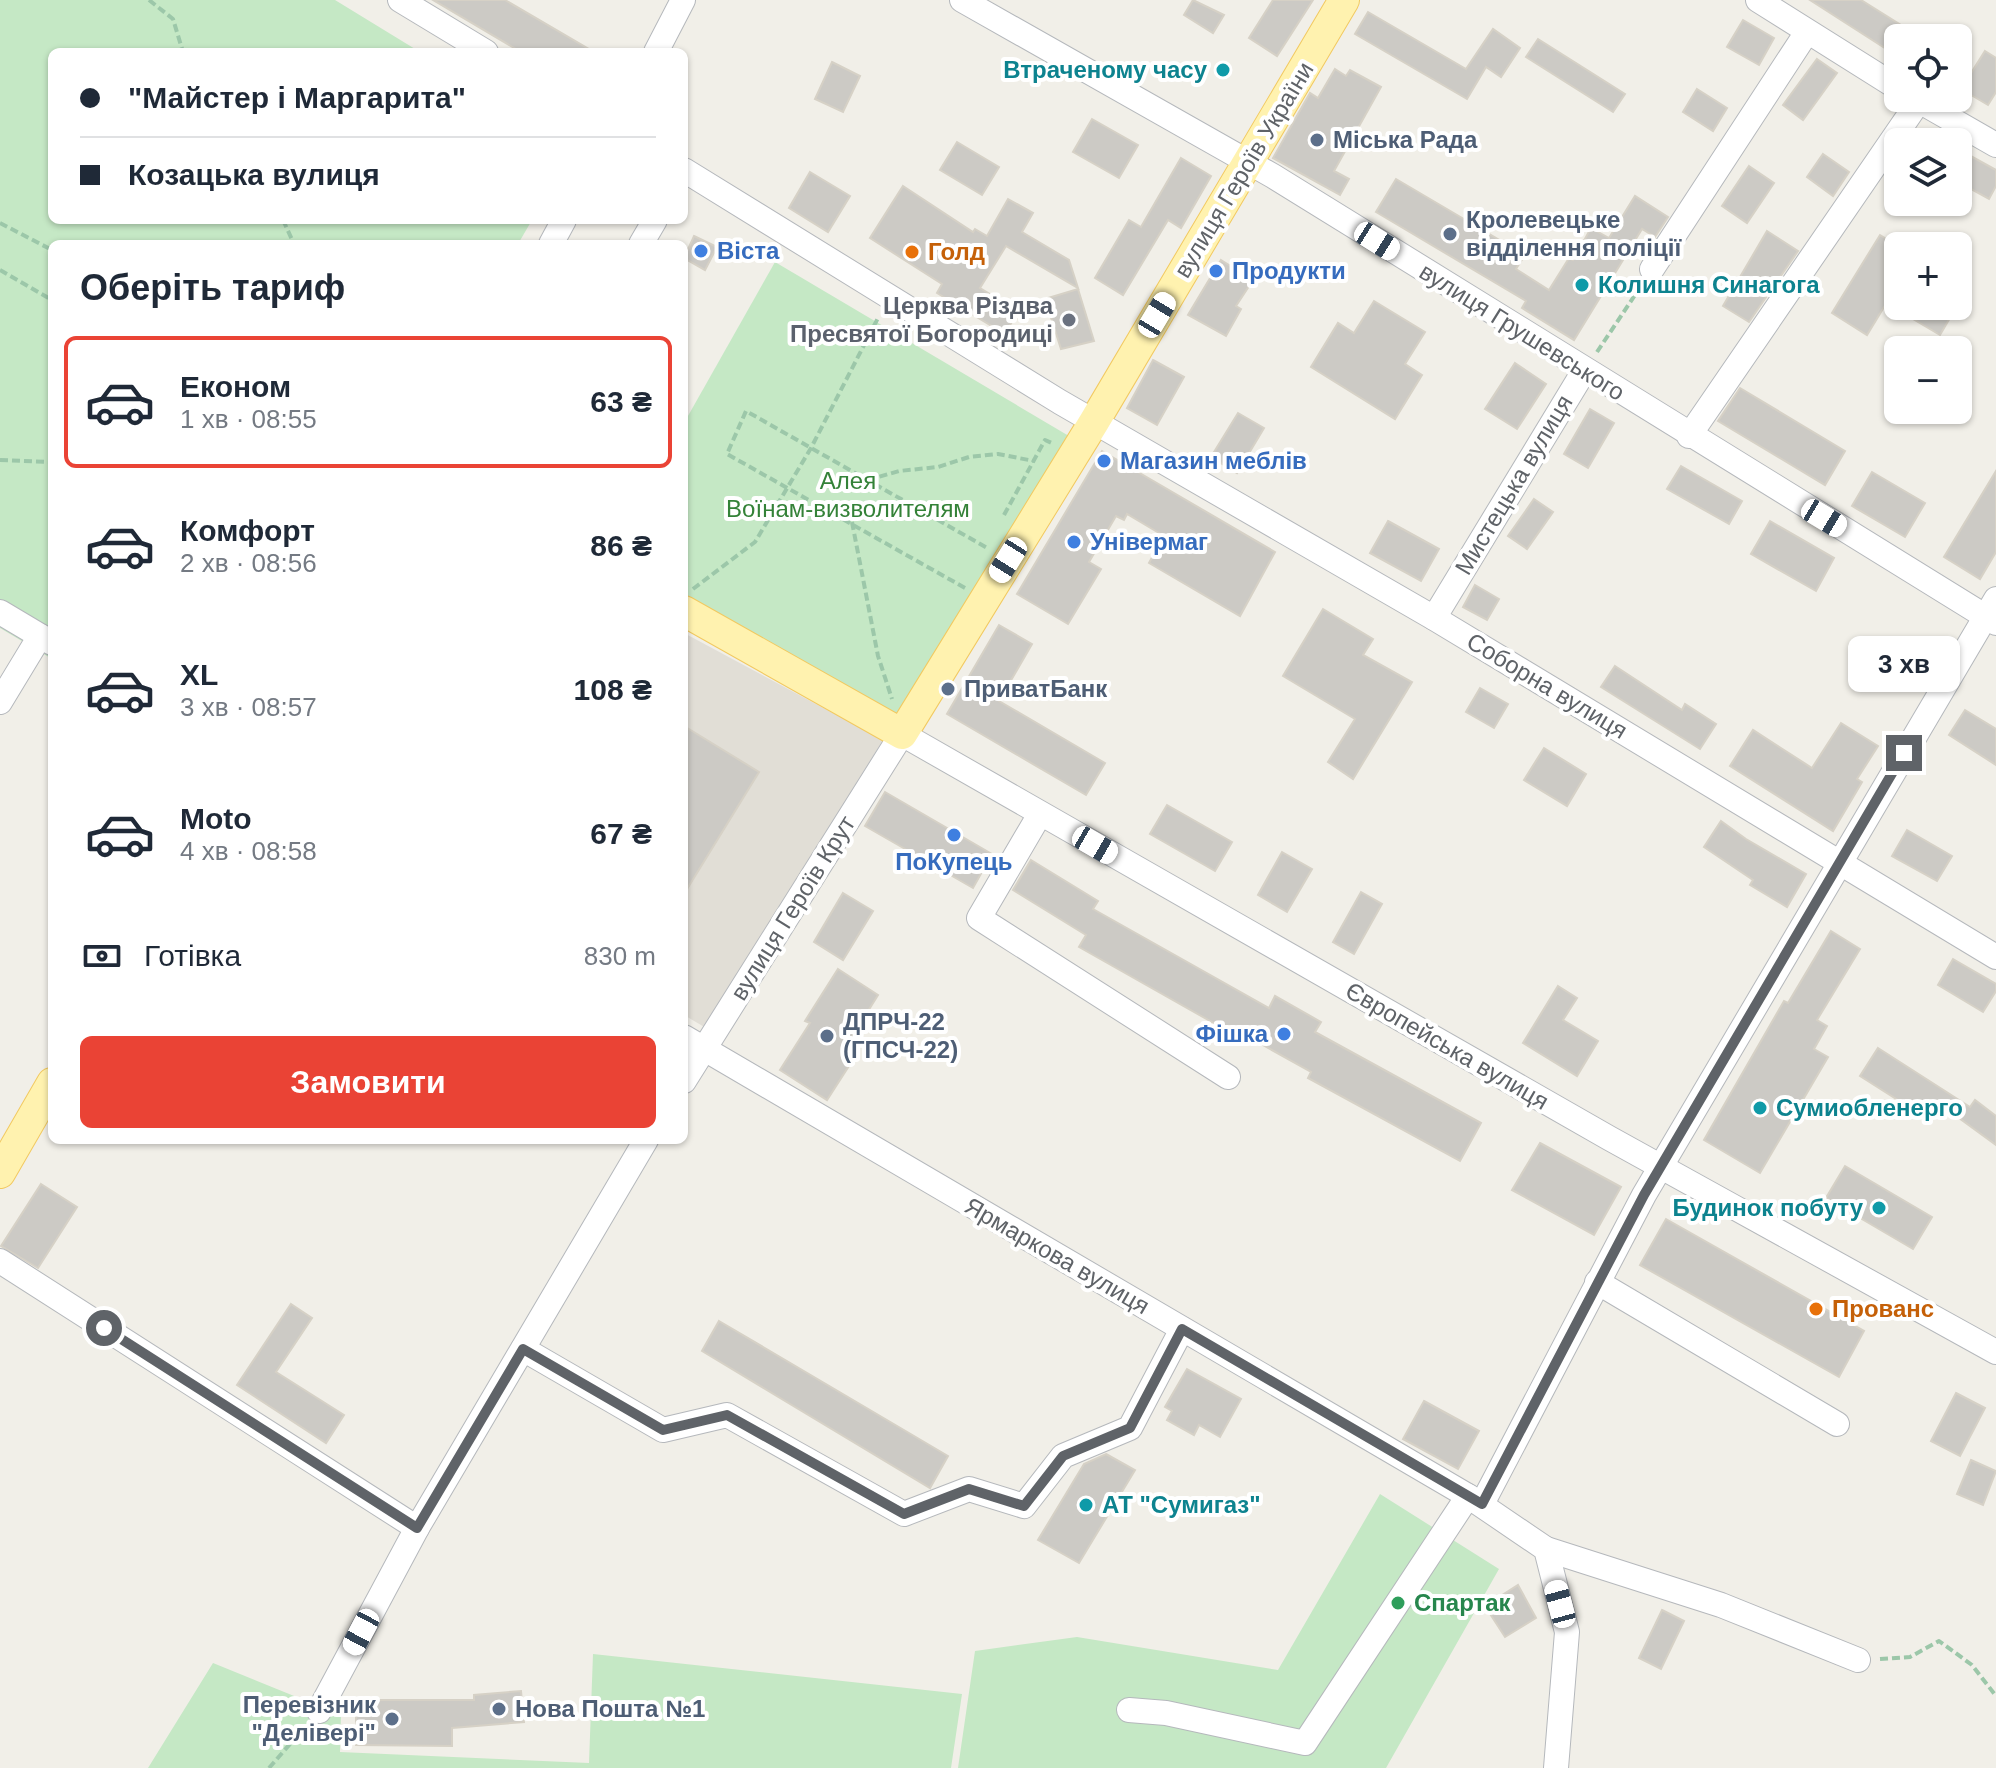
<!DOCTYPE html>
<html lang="uk">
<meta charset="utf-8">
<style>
body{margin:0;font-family:Helvetica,sans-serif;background:#f6f6f7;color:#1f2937;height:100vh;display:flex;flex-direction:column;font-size:30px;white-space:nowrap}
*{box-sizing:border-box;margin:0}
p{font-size:26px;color:#747a83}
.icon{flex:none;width:44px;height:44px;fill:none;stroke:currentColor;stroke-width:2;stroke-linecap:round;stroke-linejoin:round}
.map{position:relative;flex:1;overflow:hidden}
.details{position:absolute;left:48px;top:240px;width:640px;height:904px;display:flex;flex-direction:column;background:#fff;border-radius:12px;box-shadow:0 2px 6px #0004}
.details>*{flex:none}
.top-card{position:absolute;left:48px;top:48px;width:640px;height:176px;border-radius:12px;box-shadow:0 2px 6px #0004;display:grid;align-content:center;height:176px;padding:0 32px;background:#fff}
.buttons{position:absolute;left:1884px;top:24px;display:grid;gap:16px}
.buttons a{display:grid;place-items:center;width:88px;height:88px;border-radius:12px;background:#fff;box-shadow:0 2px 6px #0004;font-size:40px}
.end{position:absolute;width:36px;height:36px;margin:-18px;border:10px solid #5f6368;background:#fff;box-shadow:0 0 0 4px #fff}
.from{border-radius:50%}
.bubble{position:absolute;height:56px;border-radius:12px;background:#fff;box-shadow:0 2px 6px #0004;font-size:26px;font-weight:700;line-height:56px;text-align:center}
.car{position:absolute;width:24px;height:48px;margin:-24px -12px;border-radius:10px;box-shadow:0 0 6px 2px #0007;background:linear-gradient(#fff 24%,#345 0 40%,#fff 0 76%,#345 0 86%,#fff 0)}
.top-card b{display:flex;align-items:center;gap:28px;height:76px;font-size:30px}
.top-card b+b{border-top:2px solid #e0e1e3}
.top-card i{width:20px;height:20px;background:#1f2937}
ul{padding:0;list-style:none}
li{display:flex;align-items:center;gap:24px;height:132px;margin:0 16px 12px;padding:0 16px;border:4px solid transparent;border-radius:12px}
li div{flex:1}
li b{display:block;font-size:30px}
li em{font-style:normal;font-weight:700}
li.current{border-color:#ea4335}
li>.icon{width:72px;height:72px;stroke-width:1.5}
h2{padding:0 32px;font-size:36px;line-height:96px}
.pay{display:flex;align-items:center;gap:20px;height:88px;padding:0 32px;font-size:30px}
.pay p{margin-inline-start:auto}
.action{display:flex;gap:16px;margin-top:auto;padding:16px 32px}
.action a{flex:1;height:92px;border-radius:12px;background:#ea4335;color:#fff;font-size:32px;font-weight:700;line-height:92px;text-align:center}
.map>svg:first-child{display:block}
.education{fill:#e1ded6}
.green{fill:#c5e8c5}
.building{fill:#cccac5;stroke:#d6d1c6;stroke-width:2}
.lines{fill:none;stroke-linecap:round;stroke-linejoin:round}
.minor-casing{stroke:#b5b8bc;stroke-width:26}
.major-casing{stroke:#f2c960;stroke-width:32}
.path{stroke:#9cc7a9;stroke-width:4;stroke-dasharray:8 4;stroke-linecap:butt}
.minor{stroke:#fff;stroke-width:24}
.major{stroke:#fff2af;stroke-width:30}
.route{stroke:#5f6368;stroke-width:10}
.culture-dot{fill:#0f9aa8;stroke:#fff;stroke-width:3}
.service-dot{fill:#5c6f8a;stroke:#fff;stroke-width:3}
.shop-dot{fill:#3f7fe0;stroke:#fff;stroke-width:3}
.food-dot{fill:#e8710a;stroke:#fff;stroke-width:3}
.worship-dot{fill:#6b7280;stroke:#fff;stroke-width:3}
.leisure-dot{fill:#2e9e5b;stroke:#fff;stroke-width:3}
.labels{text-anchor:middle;stroke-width:8;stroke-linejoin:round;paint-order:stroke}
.culture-label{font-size:24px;font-weight:bold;fill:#0d838f;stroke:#fff;text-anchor:start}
.service-label{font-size:24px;font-weight:bold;fill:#4e5e75;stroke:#fff;text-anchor:start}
.street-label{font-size:24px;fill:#5f6368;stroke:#fff}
.shop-label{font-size:24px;font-weight:bold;fill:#366cbe;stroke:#fff;text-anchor:start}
.food-label{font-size:24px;font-weight:bold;fill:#c56008;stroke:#fff;text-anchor:start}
.worship-label{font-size:24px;font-weight:bold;fill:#5b616d;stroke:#fff;text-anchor:end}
.park-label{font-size:24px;fill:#348238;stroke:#fff}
.leisure-label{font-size:24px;font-weight:bold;fill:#27864d;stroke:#fff;text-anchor:start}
</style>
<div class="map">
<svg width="1996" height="1768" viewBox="0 0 1996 1768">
<rect width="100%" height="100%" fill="#f1efe8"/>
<path class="education" d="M 684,633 L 883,740 L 706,1028 L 684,1015 Z"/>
<g class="green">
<path d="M 0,0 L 335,0 L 420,52 L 52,52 L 52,220 L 532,220 L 518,244 L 52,244 L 52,659 L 0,628 Z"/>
<path d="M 775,262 L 1074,439 L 900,725 L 684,600 L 684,423 Z"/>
<path d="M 1380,1494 L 1499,1569 L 1386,1768 L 958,1768 L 975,1651 L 1077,1637 L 1278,1670 Z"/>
<path d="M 593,1654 L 962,1694 L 951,1768 L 148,1768 L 213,1663 L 341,1715 L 340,1752 L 589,1763 Z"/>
</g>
<g class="building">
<path d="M 433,0 L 505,0 L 594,52 L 521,52 Z"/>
<path d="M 1193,0 L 1224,15 L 1213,33 L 1184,15 Z"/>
<path d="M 1273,0 L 1313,0 L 1277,56 L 1249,38 Z"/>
<path d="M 1810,0 L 1861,0 L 1909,30 L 1904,38 L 1898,38 L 1894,54 Z"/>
<path d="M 1368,12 L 1466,69 L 1493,29 L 1520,48 L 1501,77 L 1486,67 L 1467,99 L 1355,34 Z"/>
<path d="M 1743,20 L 1774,38 L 1759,65 L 1727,47 Z"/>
<path d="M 1538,39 L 1625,94 L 1613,112 L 1526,57 Z"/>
<path d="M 1985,51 L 1996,58 L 1996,92 L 1988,105 L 1961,89 Z"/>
<path d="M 1817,59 L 1837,73 L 1803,120 L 1783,105 Z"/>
<path d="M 832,62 L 860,76 L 843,112 L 815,99 Z"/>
<path d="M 1335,69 L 1346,76 L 1350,70 L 1381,87 L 1334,171 L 1349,179 L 1340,195 L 1273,158 L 1310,93 L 1318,98 Z"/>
<path d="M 1697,89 L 1727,108 L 1713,131 L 1683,112 Z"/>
<path d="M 1092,119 L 1138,145 L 1119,178 L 1073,152 Z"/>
<path d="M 957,142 L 999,167 L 982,195 L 940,170 Z"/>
<path d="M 1958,149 L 1996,170 L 1996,186 L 1989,199 L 1958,182 Z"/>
<path d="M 1823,154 L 1849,172 L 1833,196 L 1807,177 Z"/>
<path d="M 1181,158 L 1211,176 L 1181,228 L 1168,220 L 1123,295 L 1095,278 L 1129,220 L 1141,227 Z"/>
<path d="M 1749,166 L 1774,183 L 1747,223 L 1722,206 Z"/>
<path d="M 810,172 L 850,196 L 828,232 L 789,208 Z"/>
<path d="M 1396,179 L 1525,255 L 1516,269 L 1549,290 L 1569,258 L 1573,260 L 1591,228 L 1609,238 L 1635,196 L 1668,217 L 1655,237 L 1642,229 L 1574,340 L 1522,308 L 1526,301 L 1376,212 Z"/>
<path d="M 903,186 L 973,232 L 975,229 L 987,236 L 1008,199 L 1033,213 L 1022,232 L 1069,260 L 1078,288 L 1006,246 L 980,288 L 1018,311 L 1005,334 L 937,293 L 942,284 L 870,238 Z"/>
<path d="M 1767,231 L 1798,251 L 1749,322 L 1723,306 Z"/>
<path d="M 1880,235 L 1898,246 L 1898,284 L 1867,335 L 1832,313 Z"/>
<path d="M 694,236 L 717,247 L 705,270 L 684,258 Z"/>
<path d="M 1221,260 L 1253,280 L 1236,306 L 1241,309 L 1226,336 L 1188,315 Z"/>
<path d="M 1078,289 L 1094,341 L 1061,349 L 1045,299 Z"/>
<path d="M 1374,301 L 1425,332 L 1405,364 L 1422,375 L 1395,419 L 1311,367 L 1338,323 L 1354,333 Z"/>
<path d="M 1891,306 L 1957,306 L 1940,335 Z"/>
<path d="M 1153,360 L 1184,377 L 1157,425 L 1127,408 Z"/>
<path d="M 1515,363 L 1546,384 L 1517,429 L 1485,409 Z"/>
<path d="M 1740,388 L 1845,451 L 1825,485 L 1718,421 Z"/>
<path d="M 1590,409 L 1614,423 L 1588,468 L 1564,454 Z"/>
<path d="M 1238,413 L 1264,428 L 1237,473 L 1211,457 Z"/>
<path d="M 1102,451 L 1275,552 L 1240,616 L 1149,563 L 1164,536 L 1127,514 L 1124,520 L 1116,516 L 1089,562 L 1101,569 L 1068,624 L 1017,594 Z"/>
<path d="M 1681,466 L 1742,501 L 1729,524 L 1667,489 Z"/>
<path d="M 1996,471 L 1996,552 L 1980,579 L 1944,557 Z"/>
<path d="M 1872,472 L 1925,503 L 1905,537 L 1852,506 Z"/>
<path d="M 1534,499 L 1553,512 L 1527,549 L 1508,536 Z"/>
<path d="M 1388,521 L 1439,549 L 1421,581 L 1370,553 Z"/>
<path d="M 1770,521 L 1834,558 L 1816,591 L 1751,554 Z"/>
<path d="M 1475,585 L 1499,599 L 1487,620 L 1463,607 Z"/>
<path d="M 1323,609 L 1373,639 L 1363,655 L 1412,682 L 1353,779 L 1328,762 L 1355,719 L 1283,676 Z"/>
<path d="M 999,625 L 1032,644 L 999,701 L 1105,763 L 1086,795 L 947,714 Z"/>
<path d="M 1615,666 L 1682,710 L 1685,704 L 1716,724 L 1700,749 L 1601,687 Z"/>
<path d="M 1480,688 L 1508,704 L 1494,728 L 1466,712 Z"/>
<path d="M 1965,710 L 1996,729 L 1996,765 L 1949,735 Z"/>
<path d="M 1841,723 L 1878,746 L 1857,779 L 1862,782 L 1833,831 L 1730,766 L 1753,730 L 1812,768 Z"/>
<path d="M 684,726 L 759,772 L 684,894 Z"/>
<path d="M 1544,748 L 1586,774 L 1567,806 L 1524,780 Z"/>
<path d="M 885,792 L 992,854 L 973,888 L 865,826 Z"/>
<path d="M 1167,805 L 1232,842 L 1215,871 L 1150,834 Z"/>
<path d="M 1721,821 L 1746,839 L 1806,874 L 1787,907 L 1750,885 L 1753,880 L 1704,847 Z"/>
<path d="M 1907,830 L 1952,856 L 1937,881 L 1892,856 Z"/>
<path d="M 1282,852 L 1312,869 L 1287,912 L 1258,895 Z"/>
<path d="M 1031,860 L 1098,901 L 1093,909 L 1269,1008 L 1275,996 L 1321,1022 L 1315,1032 L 1481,1123 L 1460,1161 L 1308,1078 L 1311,1072 L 1229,1026 L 1226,1030 L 1079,947 L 1086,935 L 1013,890 Z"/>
<path d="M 1361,892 L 1382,904 L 1354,954 L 1333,942 Z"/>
<path d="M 843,893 L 873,911 L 843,960 L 814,942 Z"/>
<path d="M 1831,931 L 1860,949 L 1817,1020 L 1827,1026 L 1814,1049 L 1828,1057 L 1760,1173 L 1704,1140 L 1784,1001 L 1788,1003 Z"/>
<path d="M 1953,959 L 1996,984 L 1996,991 L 1983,1012 L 1938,985 Z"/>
<path d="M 838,969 L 878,995 L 845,1048 L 856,1055 L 827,1100 L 780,1070 L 810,1023 L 805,1021 Z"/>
<path d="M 1558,986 L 1577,998 L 1563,1020 L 1598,1041 L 1577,1076 L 1523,1043 Z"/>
<path d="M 1878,1048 L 1970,1107 L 1975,1100 L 1996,1116 L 1996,1145 L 1941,1105 L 1931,1121 L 1860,1076 Z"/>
<path d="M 1540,1143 L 1621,1187 L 1594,1235 L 1512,1190 Z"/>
<path d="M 1845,1166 L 1932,1217 L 1913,1249 L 1826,1198 Z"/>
<path d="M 41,1184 L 77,1207 L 38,1268 L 1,1246 Z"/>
<path d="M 1666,1219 L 1864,1331 L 1839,1377 L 1640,1265 Z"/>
<path d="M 291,1304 L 312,1318 L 276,1372 L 344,1415 L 326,1443 L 237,1385 Z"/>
<path d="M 719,1321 L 948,1456 L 930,1488 L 702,1351 Z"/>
<path d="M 1187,1369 L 1241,1399 L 1220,1437 L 1199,1425 L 1194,1435 L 1167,1420 L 1172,1411 L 1165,1407 Z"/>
<path d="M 1956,1393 L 1985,1408 L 1960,1456 L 1931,1441 Z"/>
<path d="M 1424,1401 L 1479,1431 L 1458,1469 L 1403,1439 Z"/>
<path d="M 1106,1454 L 1135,1470 L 1079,1563 L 1038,1540 L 1084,1464 Z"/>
<path d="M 1971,1460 L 1996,1471 L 1983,1505 L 1957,1494 Z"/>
<path d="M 1518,1585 L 1536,1618 L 1505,1637 L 1485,1606 Z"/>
<path d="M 1662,1610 L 1684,1621 L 1661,1669 L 1639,1658 Z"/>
<path d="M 521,1691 L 524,1722 L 452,1728 L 452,1746 L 356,1745 L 356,1700 L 474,1700 L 474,1695 Z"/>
</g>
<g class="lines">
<g class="minor-casing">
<g id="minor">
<path d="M 400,0 L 486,52"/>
<path d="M 962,0 L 1273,176 L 1996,623"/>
<path d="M 1758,0 L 1898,88"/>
<path d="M 656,52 L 683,0"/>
<path d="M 1914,98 L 1996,145"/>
<path d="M 684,170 L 1060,402 L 1434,618 L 1996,957"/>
<path d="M 551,244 L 564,220"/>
<path d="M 641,244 L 655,220"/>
<path d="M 1652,269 L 1807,32"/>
<path d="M 1689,436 L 1919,101"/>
<path d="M 0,612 L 52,643"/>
<path d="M 1434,618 L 1584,371"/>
<path d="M 0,702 L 40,636"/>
<path d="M 1040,814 L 979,918 L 1228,1077"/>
<path d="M 684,1037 L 1468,1496 L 1546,1549 L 1567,1632 L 1556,1768"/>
<path d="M 684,1081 L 902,734 L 1609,1138 L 1996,1352"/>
<path d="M 0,1261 L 417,1528"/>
<path d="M 1597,1282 L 1837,1424"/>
<path d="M 523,1349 L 663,1430 L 727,1415 L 904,1514 L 969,1489 L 1024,1506 L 1063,1456 L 1130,1428 L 1182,1329"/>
<path d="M 1482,1504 L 1644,1195 L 1996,599"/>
<path d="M 1546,1549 L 1721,1605 L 1858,1660"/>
<path d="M 1129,1710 L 1166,1713 L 1305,1743 L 1468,1496"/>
<path d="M 319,1711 L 417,1528 L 646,1140"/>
</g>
</g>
<g class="major-casing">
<g id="major">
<path d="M 684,611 L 902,734 L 1094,422 L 1344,0"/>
<path d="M 0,1173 L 52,1083"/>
</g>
</g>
<g class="path">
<path d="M 149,0 L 173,19 L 183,52"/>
<path d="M 283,220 L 294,244"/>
<path d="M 0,223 L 52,250"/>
<path d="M 0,270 L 52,300"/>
<path d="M 1597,352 L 1641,286"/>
<path d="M 0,460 L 52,462"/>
<path d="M 868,480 L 899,471 L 938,467 L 969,457 L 998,454 L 1034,461"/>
<path d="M 1004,515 L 1045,440 L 1054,444"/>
<path d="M 852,522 L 878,656 L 892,699"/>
<path d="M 965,588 L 727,454 L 746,411 L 989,549"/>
<path d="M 693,589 L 755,542 L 811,448 L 879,316"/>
<path d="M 1880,1659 L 1910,1657 L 1939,1641 L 1972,1665 L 1996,1696"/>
<path d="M 269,1768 L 304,1728"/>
</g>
<use href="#minor" class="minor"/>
<use href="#major" class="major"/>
</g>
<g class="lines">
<path class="route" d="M 104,1328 L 417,1528 L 523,1349 L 663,1430 L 727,1415 L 904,1514 L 969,1489 L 1024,1506 L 1063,1456 L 1130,1428 L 1182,1329 L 1482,1504 L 1644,1195 L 1904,753"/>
</g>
<g class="culture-dot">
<circle cx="1223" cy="70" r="8"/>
<circle cx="1582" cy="285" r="8"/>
<circle cx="1760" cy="1108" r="8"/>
<circle cx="1879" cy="1208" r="8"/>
<circle cx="1086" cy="1505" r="8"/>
</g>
<g class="service-dot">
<circle cx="1317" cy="140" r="8"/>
<circle cx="1450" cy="234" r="8"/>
<circle cx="948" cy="689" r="8"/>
<circle cx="827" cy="1036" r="8"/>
<circle cx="499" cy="1709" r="8"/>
<circle cx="392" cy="1719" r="8"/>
</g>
<g class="shop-dot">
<circle cx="701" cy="251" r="8"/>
<circle cx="1216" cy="271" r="8"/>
<circle cx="1104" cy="461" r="8"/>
<circle cx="1074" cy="542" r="8"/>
<circle cx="954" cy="835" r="8"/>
<circle cx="1284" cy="1034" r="8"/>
</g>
<g class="food-dot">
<circle cx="912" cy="252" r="8"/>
<circle cx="1816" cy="1309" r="8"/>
</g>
<circle class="worship-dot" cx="1069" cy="320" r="8"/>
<circle class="leisure-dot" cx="1398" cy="1603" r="8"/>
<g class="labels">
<g class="culture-label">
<text x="1207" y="78" text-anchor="end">Втраченому часу</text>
<text x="1598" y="293">Колишня Синагога</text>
<text x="1776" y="1116">Сумиобленерго</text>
<text x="1863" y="1216" text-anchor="end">Будинок побуту</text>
<text x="1102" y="1513">АТ "Сумигаз"</text>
</g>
<g class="service-label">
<text x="1333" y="148">Міська Рада</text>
<text x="1466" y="228">Кролевецьке<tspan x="1466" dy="28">відділення поліції</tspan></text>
<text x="964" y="697">ПриватБанк</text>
<text x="843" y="1030">ДПРЧ-22<tspan x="843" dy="28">(ГПСЧ-22)</tspan></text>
<text x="376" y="1713" text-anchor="end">Перевізник<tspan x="376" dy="28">"Делівері"</tspan></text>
<text x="515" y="1717">Нова Пошта №1</text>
</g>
<g class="street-label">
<text transform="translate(1244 170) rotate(-59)" y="8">вулиця Героїв України</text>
<text transform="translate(1522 332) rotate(32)" y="8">вулиця Грушевського</text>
<text transform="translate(1514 485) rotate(-59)" y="8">Мистецька вулиця</text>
<text transform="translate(1547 686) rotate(31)" y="8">Соборна вулиця</text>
<text transform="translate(793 908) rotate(-58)" y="8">вулиця Героїв Крут</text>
<text transform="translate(1447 1046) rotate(30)" y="8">Європейська вулиця</text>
<text transform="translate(1057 1256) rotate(30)" y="8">Ярмаркова вулиця</text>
</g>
<g class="shop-label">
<text x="717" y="259">Віста</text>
<text x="1232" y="279">Продукти</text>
<text x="1120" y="469">Магазин меблів</text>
<text x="1090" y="550">Універмаг</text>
<text x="954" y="870" text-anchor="middle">ПоКупець</text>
<text x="1268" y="1042" text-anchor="end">Фішка</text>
</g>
<g class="food-label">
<text x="928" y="260">Голд</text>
<text x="1832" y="1317">Прованс</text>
</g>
<g class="worship-label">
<text x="1053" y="314">Церква Різдва<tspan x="1053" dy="28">Пресвятої Богородиці</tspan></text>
</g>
<g class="park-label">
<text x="848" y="489">Алея<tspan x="848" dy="28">Воїнам-визволителям</tspan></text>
</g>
<g class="leisure-label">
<text x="1414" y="1611">Спартак</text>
</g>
</g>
</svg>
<div class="buttons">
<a><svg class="icon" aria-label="locate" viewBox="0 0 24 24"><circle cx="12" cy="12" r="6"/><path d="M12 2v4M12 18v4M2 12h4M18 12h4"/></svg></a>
<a><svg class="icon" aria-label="layers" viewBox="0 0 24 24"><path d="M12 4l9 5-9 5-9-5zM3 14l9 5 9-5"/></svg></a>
<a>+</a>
<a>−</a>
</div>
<i class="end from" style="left:104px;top:1328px"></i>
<i class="end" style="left:1904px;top:753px"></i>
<div class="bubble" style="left:1848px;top:636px;width:112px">3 хв</div>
<i class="car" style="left:1377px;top:241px;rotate:122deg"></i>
<i class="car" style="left:1157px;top:315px;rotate:31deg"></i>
<i class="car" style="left:1824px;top:518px;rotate:121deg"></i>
<i class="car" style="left:1008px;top:560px;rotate:212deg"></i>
<i class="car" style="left:1095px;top:845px;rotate:120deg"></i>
<i class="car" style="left:1560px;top:1604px;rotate:345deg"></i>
<i class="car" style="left:361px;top:1632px;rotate:208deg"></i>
<div class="top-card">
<b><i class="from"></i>&quot;Майстер і Маргарита&quot;</b>
<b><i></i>Козацька вулиця</b>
</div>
<section class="details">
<h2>Оберіть тариф</h2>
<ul>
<li class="current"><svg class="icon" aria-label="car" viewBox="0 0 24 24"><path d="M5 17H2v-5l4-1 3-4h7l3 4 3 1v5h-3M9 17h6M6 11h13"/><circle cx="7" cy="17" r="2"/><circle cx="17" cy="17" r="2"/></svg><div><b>Економ</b><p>1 хв · 08:55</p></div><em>63 ₴</em></li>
<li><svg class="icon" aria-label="car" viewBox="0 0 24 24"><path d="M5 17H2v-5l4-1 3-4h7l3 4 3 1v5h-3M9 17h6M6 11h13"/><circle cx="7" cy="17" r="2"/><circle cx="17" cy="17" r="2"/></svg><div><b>Комфорт</b><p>2 хв · 08:56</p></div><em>86 ₴</em></li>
<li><svg class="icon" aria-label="car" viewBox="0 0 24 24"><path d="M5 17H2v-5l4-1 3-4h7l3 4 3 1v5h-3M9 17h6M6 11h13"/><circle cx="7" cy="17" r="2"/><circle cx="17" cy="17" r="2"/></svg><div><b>XL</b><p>3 хв · 08:57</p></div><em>108 ₴</em></li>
<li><svg class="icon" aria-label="car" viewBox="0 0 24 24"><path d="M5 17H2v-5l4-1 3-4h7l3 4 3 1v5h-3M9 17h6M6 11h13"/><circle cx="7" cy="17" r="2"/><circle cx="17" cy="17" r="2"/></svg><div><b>Moto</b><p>4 хв · 08:58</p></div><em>67 ₴</em></li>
</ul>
<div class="pay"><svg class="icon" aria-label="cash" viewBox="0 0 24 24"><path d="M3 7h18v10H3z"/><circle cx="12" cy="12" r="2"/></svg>Готівка<p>830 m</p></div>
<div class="action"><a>Замовити</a></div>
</section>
</div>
